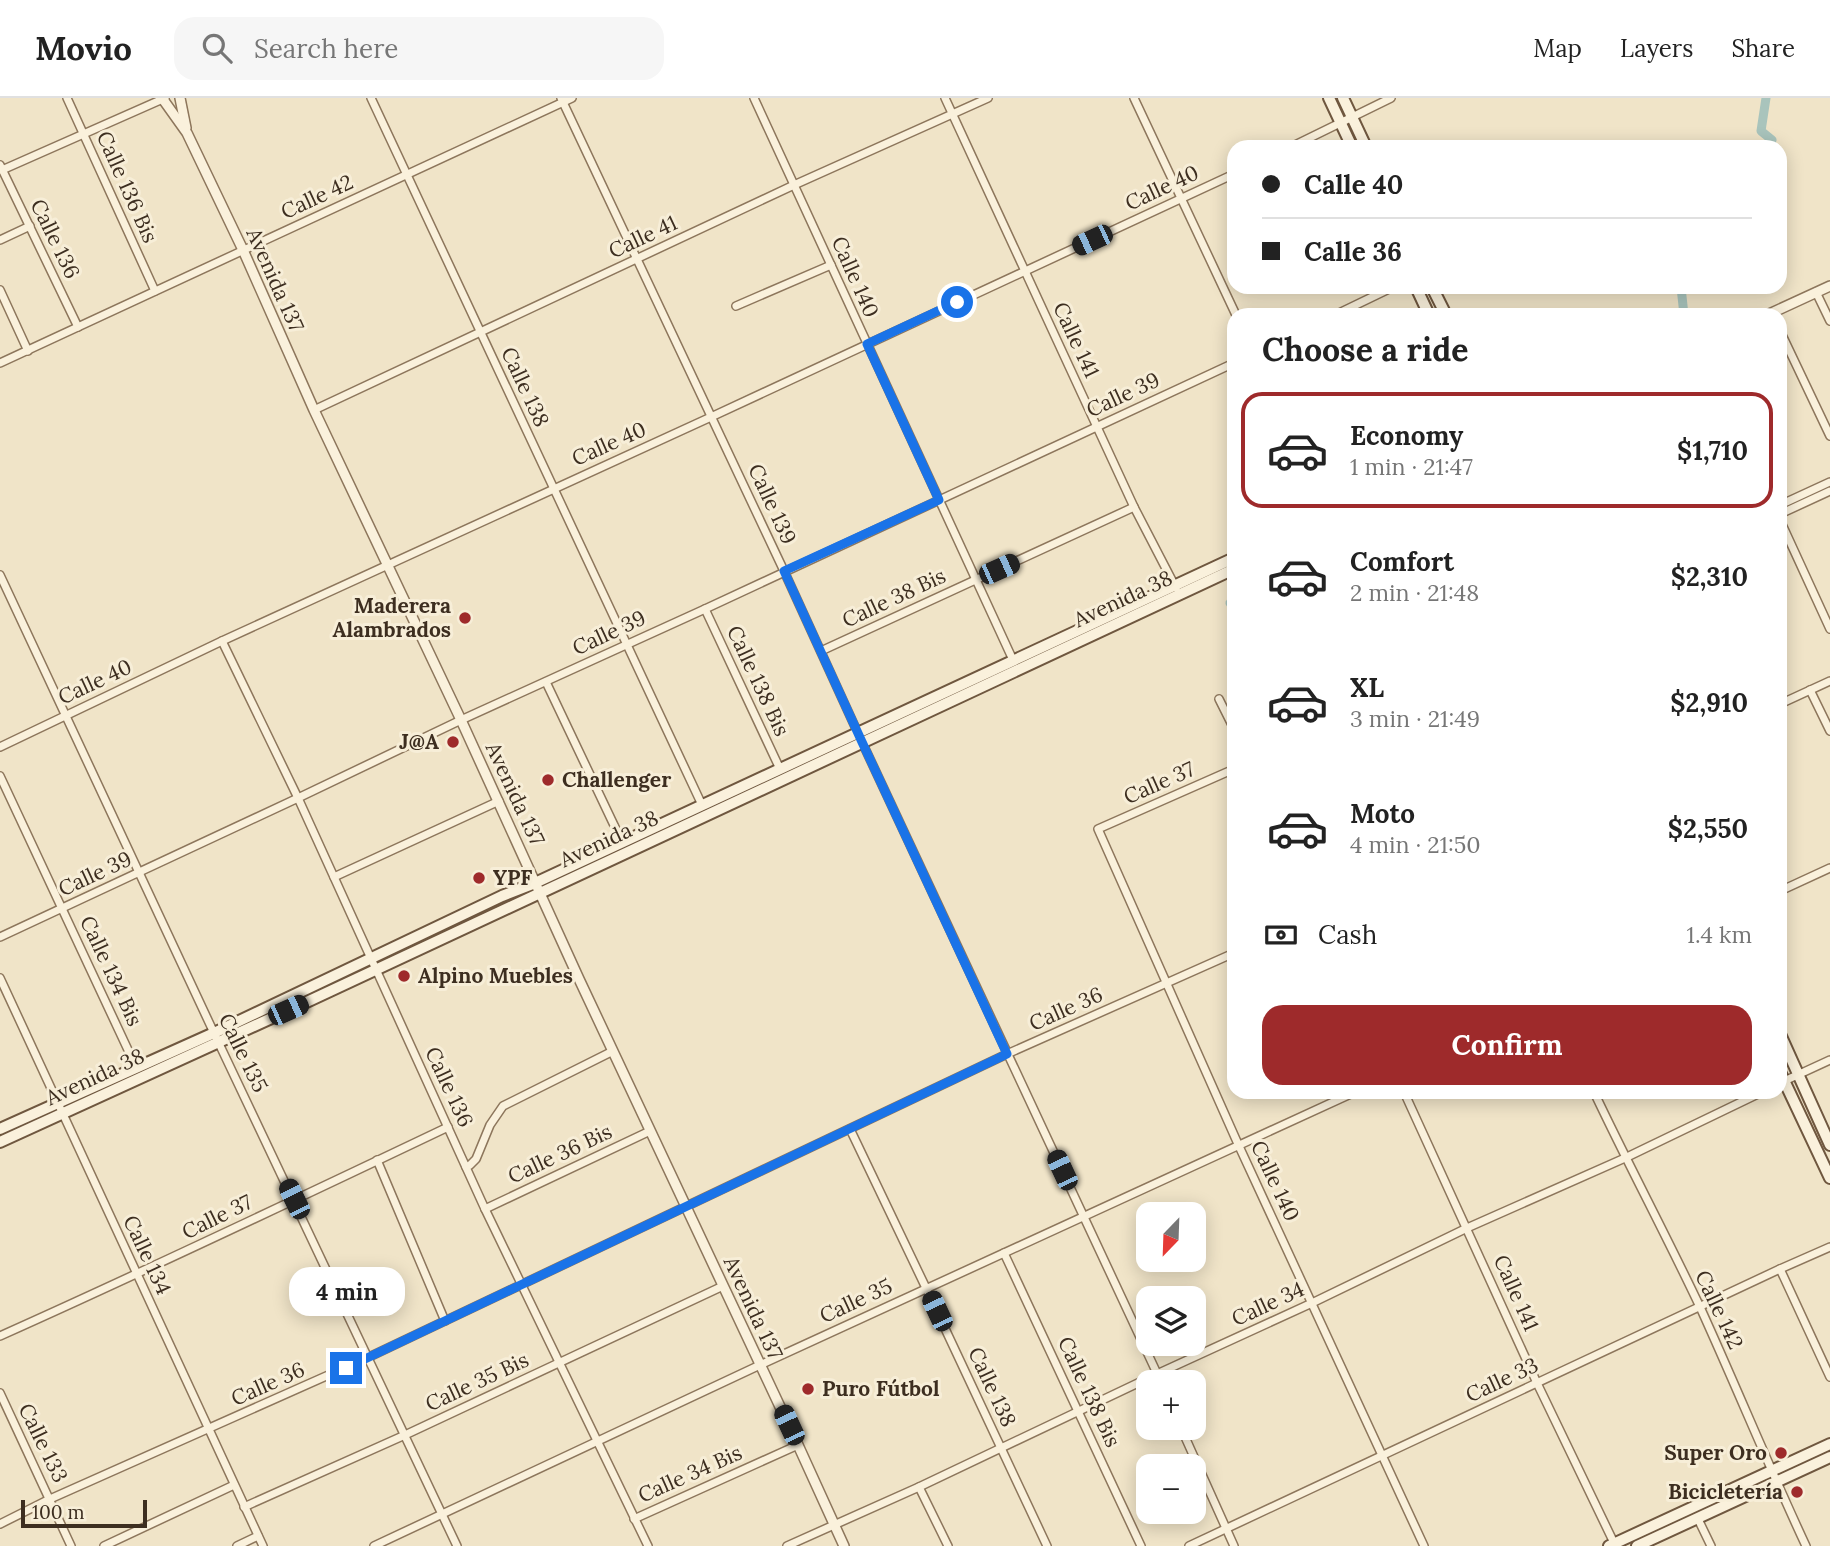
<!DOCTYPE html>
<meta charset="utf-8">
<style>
body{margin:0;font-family:Lora,serif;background:#f6f6f6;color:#222;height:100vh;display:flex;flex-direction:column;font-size:26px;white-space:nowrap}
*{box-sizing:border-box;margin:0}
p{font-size:23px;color:#767676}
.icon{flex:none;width:38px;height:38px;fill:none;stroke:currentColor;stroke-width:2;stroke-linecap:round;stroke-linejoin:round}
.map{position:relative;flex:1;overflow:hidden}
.panel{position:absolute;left:1227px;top:210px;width:560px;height:791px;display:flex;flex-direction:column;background:#fff;border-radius:21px;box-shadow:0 4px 18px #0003}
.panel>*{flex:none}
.hud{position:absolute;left:1227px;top:42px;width:560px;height:154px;border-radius:21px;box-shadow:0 4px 18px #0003;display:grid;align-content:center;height:154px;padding:0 35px;background:#fff}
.needle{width:46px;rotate:203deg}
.fabs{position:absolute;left:1136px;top:1104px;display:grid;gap:14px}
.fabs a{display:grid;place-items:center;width:70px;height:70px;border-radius:14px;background:#fff;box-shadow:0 4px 18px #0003;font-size:35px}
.scale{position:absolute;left:21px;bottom:18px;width:126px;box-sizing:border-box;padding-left:7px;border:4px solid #3d2e20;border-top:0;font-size:19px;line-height:24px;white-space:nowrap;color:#3d2e20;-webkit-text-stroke:5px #f7eed8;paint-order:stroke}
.end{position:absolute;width:32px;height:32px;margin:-16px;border:9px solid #1a73e8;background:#fff;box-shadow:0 0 0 4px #fff}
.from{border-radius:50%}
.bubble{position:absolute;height:49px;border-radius:21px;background:#fff;box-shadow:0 4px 18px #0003;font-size:23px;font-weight:700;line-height:49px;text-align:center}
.car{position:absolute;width:21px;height:42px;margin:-21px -10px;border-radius:9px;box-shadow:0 0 5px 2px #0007;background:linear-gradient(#222 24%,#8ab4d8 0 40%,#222 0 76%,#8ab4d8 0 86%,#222 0)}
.hud b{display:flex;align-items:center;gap:24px;height:66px;font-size:26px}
.hud b+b{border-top:2px solid #e0e0e0}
.hud i{width:18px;height:18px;background:#222}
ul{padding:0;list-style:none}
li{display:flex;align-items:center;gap:21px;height:116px;margin:0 14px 10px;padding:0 21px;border:4px solid transparent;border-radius:21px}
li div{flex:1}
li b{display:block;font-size:26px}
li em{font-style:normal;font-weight:700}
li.on{border-color:#9e2a2b}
li>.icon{width:63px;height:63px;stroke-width:1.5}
h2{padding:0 35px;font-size:32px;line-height:84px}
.pay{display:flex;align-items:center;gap:18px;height:77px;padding:0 35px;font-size:26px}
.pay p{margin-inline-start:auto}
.button{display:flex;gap:14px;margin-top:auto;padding:14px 35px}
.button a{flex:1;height:80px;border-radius:21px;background:#9e2a2b;color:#fff;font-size:28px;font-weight:700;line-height:80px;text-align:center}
header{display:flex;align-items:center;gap:42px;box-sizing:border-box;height:98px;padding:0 35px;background:#fff;border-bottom:2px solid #e0e0e0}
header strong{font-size:33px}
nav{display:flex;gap:38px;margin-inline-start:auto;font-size:24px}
.search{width:490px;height:63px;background:#f6f6f6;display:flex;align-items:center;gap:18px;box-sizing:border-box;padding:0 24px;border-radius:21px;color:#767676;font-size:26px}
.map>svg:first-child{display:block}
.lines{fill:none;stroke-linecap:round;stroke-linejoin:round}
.canal{stroke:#a9c4bc;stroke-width:9}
.minor-casing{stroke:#8d765c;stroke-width:10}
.tertiary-casing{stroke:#8d765c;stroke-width:12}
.secondary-casing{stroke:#6f573f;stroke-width:14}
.minor{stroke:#faf1dc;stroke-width:7}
.tertiary{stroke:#faf1dc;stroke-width:9}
.secondary{stroke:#faf1dc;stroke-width:10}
.route{stroke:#1a73e8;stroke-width:9}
.poi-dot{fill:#9e2a2b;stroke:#f7eed8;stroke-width:2.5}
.labels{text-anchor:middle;stroke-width:6;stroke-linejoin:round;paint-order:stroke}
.street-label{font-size:21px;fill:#3d2e20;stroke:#f7eed8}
.poi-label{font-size:21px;font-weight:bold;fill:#3d2e20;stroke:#f7eed8;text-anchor:end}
</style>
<header>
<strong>Movio</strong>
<div class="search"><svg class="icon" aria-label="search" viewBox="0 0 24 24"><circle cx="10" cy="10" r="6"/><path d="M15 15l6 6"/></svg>Search here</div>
<nav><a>Map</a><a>Layers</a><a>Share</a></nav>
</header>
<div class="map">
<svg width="1830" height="1448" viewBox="0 0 1830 1448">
<rect width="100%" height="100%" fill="#f0e4c8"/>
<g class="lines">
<g class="canal">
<path d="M 1766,0 L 1761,33 L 1772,42 L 1769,49"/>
<path d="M 1681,189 L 1684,217"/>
<path d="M 1230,505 L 1234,503"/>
</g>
<g class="minor-casing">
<g id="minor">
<path d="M 67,0 L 155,193"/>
<path d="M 371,0 L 702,707"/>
<path d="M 561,0 L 784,473 L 862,644 L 1161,1284"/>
<path d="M 754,0 L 1013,562"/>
<path d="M 945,0 L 1134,409 L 1176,490"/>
<path d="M 1134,0 L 1236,217"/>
<path d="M 1291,49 L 1391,0"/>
<path d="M 0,67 L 78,229"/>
<path d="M 2,72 L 165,0"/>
<path d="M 0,142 L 30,128"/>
<path d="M 0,192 L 28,253"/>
<path d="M 1816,194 L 1830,223"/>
<path d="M 736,208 L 831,167"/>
<path d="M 1335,217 L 1393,189"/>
<path d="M 1782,237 L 1830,338"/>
<path d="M 0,265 L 572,0"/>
<path d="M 314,312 L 794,87 L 988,0"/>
<path d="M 1780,407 L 1830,384"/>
<path d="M 1780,416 L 1830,393"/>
<path d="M 1780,422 L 1830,531"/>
<path d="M 0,477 L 214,935 L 457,1448"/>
<path d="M 705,511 L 780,671"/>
<path d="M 222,543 L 298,700 L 485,1111 L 648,1448"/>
<path d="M 821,553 L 1134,409"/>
<path d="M 546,584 L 622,744"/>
<path d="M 1810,592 L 1830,633"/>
<path d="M 1219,601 L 1234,631"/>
<path d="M 1780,606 L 1830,583"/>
<path d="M 0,649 L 222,543 L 711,319 L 1234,76"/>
<path d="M 1234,671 L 1098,731 L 1238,1046 L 1424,1448"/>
<path d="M 0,678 L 136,969"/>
<path d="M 334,779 L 499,703"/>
<path d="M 1780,793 L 1830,770"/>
<path d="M 0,839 L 298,700 L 461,622 L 705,511 L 1234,265"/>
<path d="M 0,880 L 263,1448"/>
<path d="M 1780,985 L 1830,962"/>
<path d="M 1404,994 L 1537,1285 L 1615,1447"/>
<path d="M 1594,994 C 1628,1066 1666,1137 1700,1209 C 1736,1288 1769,1369 1806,1448"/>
<path d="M 850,1031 L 926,1190 L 1047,1448"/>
<path d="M 377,1062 L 445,1223"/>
<path d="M 466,1069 L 470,1067 L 476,1061 L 490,1027 L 503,1008 L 613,953"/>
<path d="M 485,1111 L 650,1033"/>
<path d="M 1004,1155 L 1141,1448"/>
<path d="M 1780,1171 L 1830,1279"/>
<path d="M 0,1238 C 150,1171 299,1100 448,1029"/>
<path d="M 0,1295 L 71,1448"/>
<path d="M 1181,1330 L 1234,1448"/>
<path d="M 919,1389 L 948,1448"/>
<path d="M 244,1409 L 405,1337 L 723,1188"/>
<path d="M 634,1421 L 798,1347"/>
<path d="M 1698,1421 L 1711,1448"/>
<path d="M 0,1426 L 50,1401 L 369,1259 L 1007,956 L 1234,855"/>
<path d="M 104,1448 L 234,1387"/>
<path d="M 237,1448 L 258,1438"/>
<path d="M 374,1448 L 760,1267 L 1355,994"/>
<path d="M 787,1448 L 919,1389 L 1157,1276 L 1312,1205 L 1467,1130 L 1625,1060 L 1762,994"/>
<path d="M 1189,1448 L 1780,1171 L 1830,1149"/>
</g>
</g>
<g class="tertiary-casing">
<g id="tertiary">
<path d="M 162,0 L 187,35 L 243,152 L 314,312 L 461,622 L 579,881 L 798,1347 L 844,1448"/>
<path d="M 180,0 L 186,30"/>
<path d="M 1767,217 L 1830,188"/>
</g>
</g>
<g class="secondary-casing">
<g id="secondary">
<path d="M 1329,0 L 1352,49"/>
<path d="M 1343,0 L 1366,49"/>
<path d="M 1416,189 L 1429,217"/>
<path d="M 1432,189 L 1446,217"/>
<path d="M 1780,936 L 1830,1047"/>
<path d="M 1780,974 L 1830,1080"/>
<path d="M 0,1031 L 214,935 L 502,798 L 535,785 L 1234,460"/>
<path d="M 0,1044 L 311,902 L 1234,471"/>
<path d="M 1609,1448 L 1830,1346"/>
<path d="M 1637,1448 L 1830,1359"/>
</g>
</g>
<use href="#minor" class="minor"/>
<use href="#tertiary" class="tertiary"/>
<use href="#secondary" class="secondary"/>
</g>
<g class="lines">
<path class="route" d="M 346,1270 L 1007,956 L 862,644 L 784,473 L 939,402 L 867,246 L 957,204"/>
</g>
<g class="poi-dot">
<circle cx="465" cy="520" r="7"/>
<circle cx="453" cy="644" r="7"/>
<circle cx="548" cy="682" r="7"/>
<circle cx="479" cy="780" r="7"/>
<circle cx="404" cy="878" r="7"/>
<circle cx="808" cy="1291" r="7"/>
<circle cx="1781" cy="1355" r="7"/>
<circle cx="1797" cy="1394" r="7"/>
</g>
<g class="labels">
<g class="street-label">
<text transform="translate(127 89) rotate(66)" y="7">Calle 136 Bis</text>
<text transform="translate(1162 90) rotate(-25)" y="7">Calle 40</text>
<text transform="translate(317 99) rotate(-25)" y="7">Calle 42</text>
<text transform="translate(643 139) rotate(-25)" y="7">Calle 41</text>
<text transform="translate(55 141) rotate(64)" y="7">Calle 136</text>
<text transform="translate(855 179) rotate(66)" y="7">Calle 140</text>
<text transform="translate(275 182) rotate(66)" y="7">Avenida 137</text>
<text transform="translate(1076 242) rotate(65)" y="7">Calle 141</text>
<text transform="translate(525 289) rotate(65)" y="7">Calle 138</text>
<text transform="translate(1123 297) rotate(-25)" y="7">Calle 39</text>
<text transform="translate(609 346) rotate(-24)" y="7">Calle 40</text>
<text transform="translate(772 406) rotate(65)" y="7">Calle 139</text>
<text transform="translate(894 500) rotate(-25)" y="7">Calle 38 Bis</text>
<text transform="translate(1123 501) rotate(-25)" y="7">Avenida 38</text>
<text transform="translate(609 535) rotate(-25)" y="7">Calle 39</text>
<text transform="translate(758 583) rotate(65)" y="7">Calle 138 Bis</text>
<text transform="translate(95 584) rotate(-25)" y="7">Calle 40</text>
<text transform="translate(1159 685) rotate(-24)" y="7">Calle 37</text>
<text transform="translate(515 696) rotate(65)" y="7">Avenida 137</text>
<text transform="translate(609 741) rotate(-25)" y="7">Avenida 38</text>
<text transform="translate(95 776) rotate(-25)" y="7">Calle 39</text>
<text transform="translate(111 873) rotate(65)" y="7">Calle 134 Bis</text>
<text transform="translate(1066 911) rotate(-24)" y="7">Calle 36</text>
<text transform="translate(243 955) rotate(64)" y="7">Calle 135</text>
<text transform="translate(95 979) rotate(-25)" y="7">Avenida 38</text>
<text transform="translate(449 989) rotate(65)" y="7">Calle 136</text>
<text transform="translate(560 1056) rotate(-25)" y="7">Calle 36 Bis</text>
<text transform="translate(1275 1083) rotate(65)" y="7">Calle 140</text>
<text transform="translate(217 1119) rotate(-26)" y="7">Calle 37</text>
<text transform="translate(147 1157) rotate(65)" y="7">Calle 134</text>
<text transform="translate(1516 1195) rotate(66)" y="7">Calle 141</text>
<text transform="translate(856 1203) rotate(-25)" y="7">Calle 35</text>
<text transform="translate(1268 1206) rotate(-25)" y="7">Calle 34</text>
<text transform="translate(753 1210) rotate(65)" y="7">Avenida 137</text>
<text transform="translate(1719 1212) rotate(65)" y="7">Calle 142</text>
<text transform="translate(1502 1282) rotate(-25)" y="7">Calle 33</text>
<text transform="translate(477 1284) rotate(-25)" y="7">Calle 35 Bis</text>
<text transform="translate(268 1286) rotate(-24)" y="7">Calle 36</text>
<text transform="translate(992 1289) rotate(65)" y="7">Calle 138</text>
<text transform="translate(1089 1294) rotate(65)" y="7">Calle 138 Bis</text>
<text transform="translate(43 1345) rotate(64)" y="7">Calle 133</text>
<text transform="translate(690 1376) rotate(-24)" y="7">Calle 34 Bis</text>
</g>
<g class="poi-label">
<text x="451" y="515">Maderera<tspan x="451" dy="24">Alambrados</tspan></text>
<text x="439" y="651">J@A</text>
<text x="562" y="689" text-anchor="start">Challenger</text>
<text x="493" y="787" text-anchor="start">YPF</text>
<text x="418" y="885" text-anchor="start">Alpino Muebles</text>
<text x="822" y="1298" text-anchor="start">Puro Fútbol</text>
<text x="1767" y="1362">Super Oro</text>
<text x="1783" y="1401">Bicicletería</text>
</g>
</g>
</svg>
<div class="fabs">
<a><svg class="needle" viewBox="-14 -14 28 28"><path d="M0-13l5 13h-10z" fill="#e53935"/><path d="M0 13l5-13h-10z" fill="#767676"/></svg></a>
<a><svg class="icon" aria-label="layers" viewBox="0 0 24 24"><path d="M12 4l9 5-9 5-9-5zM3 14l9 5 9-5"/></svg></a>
<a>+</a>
<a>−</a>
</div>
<div class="scale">100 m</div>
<i class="end from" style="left:957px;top:204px"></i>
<i class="end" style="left:346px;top:1270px"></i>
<div class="bubble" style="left:289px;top:1169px;width:116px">4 min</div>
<i class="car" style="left:1092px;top:142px;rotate:245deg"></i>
<i class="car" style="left:999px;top:471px;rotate:66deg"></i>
<i class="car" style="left:288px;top:912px;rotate:66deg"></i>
<i class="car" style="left:1062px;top:1072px;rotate:335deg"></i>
<i class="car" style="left:294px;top:1101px;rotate:334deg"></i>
<i class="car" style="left:937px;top:1213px;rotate:335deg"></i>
<i class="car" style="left:789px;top:1327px;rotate:335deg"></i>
<div class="hud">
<b><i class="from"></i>Calle 40</b>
<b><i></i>Calle 36</b>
</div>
<section class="panel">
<h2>Choose a ride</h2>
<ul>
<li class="on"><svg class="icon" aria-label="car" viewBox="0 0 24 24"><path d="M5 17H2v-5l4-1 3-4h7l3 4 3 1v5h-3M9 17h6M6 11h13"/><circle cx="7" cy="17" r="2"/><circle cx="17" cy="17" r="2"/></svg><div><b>Economy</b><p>1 min · 21:47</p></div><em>$1,710</em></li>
<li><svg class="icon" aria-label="car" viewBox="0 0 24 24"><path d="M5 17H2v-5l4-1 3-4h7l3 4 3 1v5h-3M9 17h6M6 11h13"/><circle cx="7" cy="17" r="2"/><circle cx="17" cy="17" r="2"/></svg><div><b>Comfort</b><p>2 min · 21:48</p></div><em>$2,310</em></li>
<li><svg class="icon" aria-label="car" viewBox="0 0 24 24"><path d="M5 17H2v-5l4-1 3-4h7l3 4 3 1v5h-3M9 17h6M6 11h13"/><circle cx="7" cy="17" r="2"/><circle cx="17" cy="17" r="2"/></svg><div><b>XL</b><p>3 min · 21:49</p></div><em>$2,910</em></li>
<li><svg class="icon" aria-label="car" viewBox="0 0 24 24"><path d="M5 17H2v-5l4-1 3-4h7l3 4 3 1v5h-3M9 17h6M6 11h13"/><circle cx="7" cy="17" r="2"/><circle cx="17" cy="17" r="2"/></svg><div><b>Moto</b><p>4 min · 21:50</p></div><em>$2,550</em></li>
</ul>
<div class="pay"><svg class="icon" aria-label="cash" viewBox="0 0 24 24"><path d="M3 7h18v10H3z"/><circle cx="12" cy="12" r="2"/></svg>Cash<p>1.4 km</p></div>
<div class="button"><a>Confirm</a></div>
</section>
</div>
